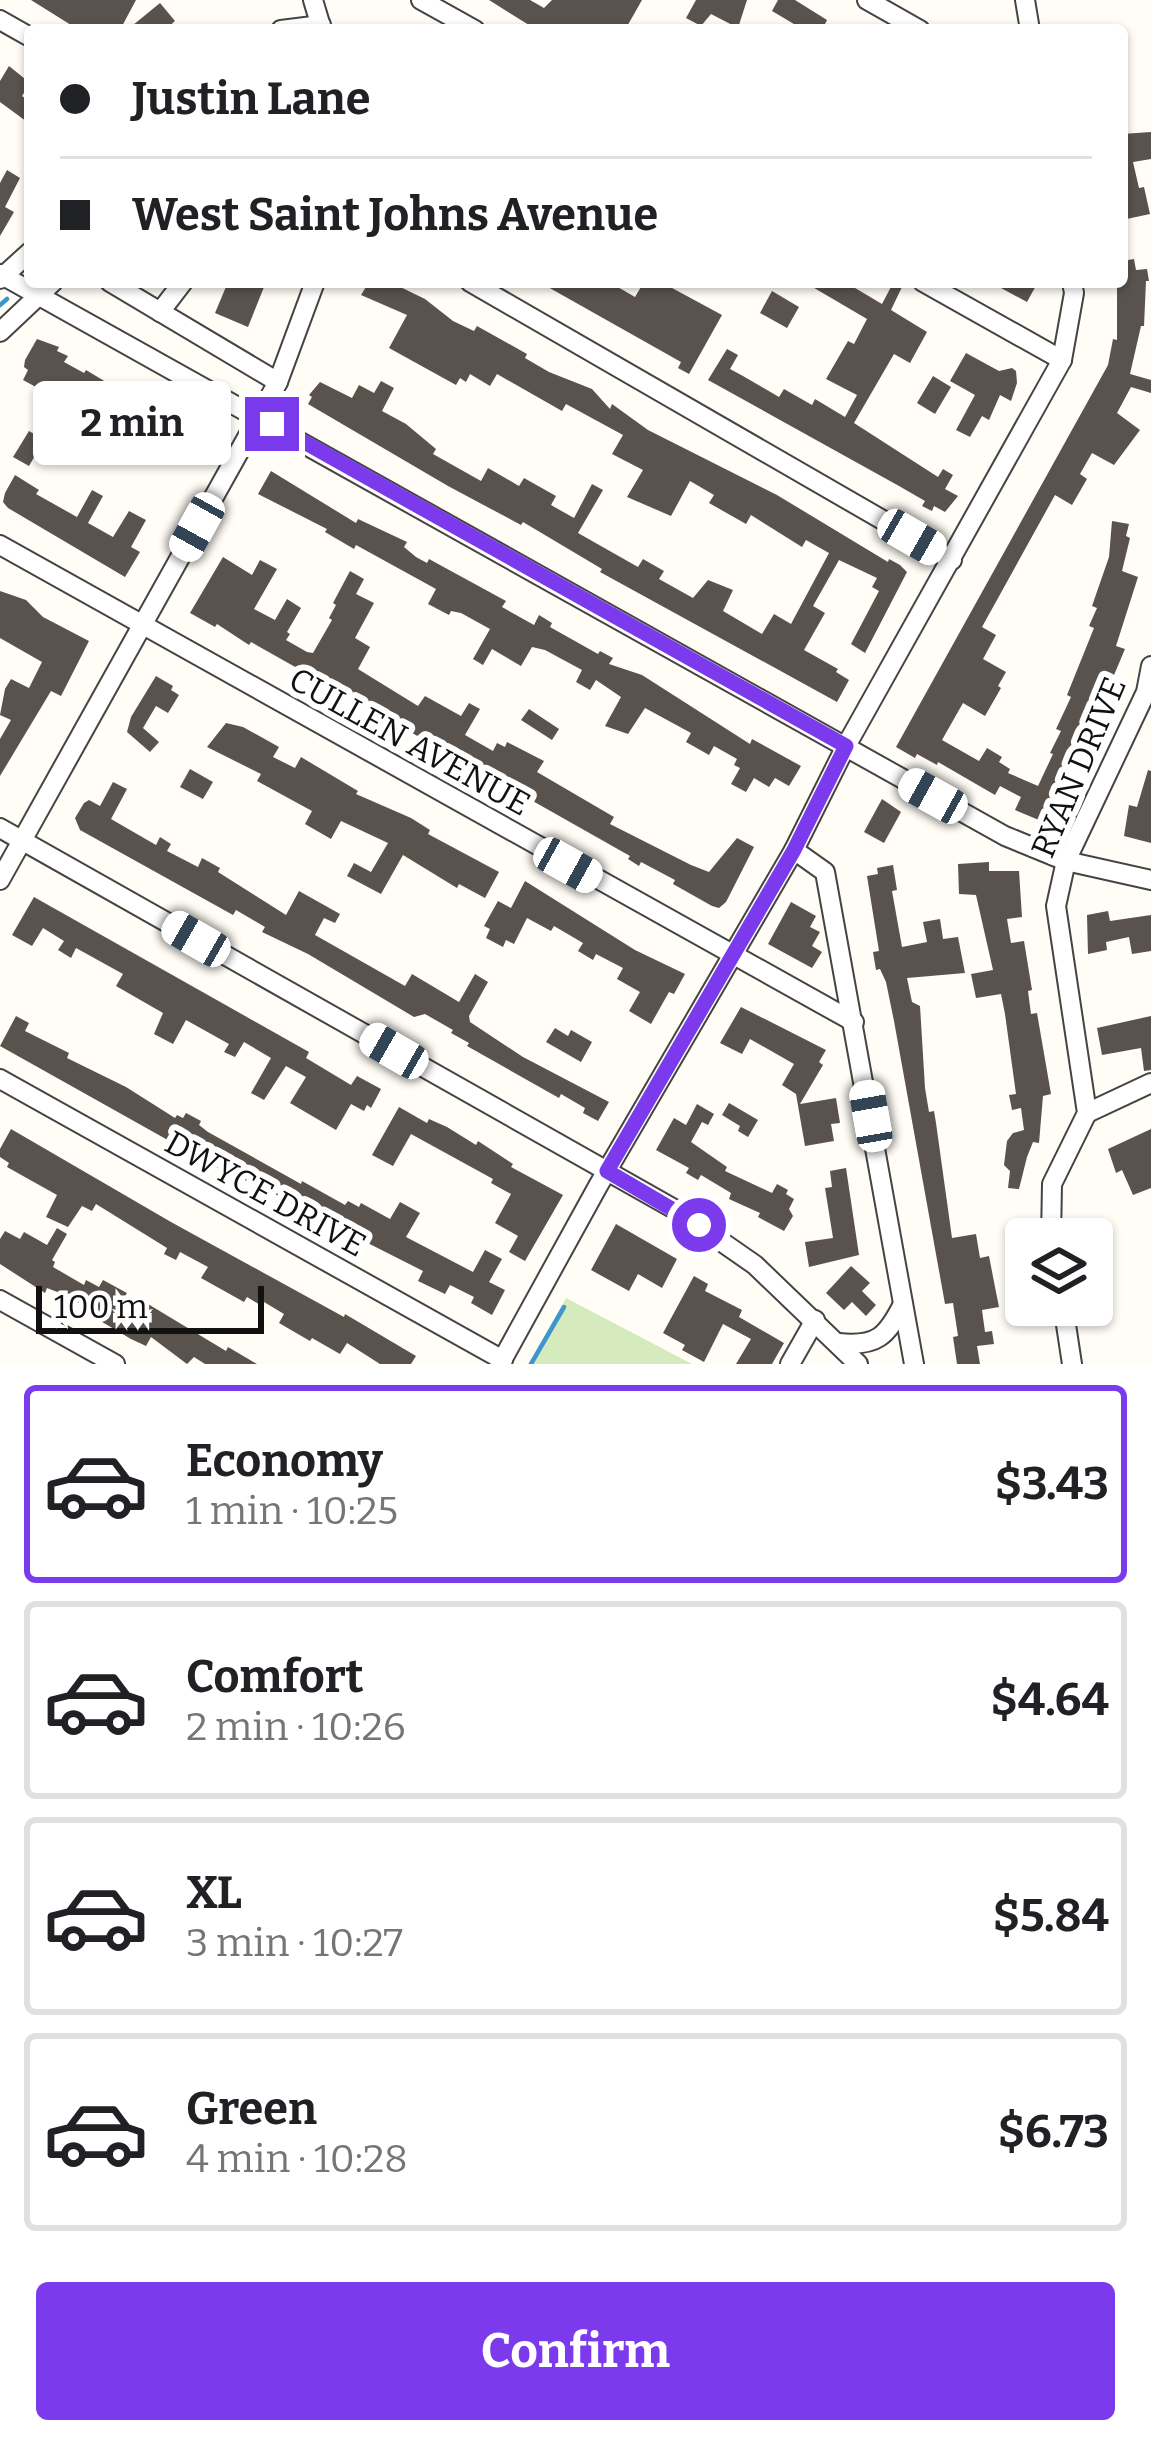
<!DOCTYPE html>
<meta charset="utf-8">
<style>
body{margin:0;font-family:Bitter,serif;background:#f2f2f2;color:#202124;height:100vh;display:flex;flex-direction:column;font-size:45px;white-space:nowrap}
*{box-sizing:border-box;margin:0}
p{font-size:39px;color:#757577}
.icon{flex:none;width:66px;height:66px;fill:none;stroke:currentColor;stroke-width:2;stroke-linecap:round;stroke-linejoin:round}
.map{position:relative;height:1364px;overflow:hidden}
.sheet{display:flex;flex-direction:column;background:#fff;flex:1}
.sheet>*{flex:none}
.top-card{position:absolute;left:24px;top:24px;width:1104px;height:264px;border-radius:12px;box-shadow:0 3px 9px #0004;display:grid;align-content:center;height:264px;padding:0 36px;background:#fff}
.tools{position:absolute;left:1005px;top:1218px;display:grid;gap:24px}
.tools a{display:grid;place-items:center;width:108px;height:108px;border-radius:12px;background:#fff;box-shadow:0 3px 9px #0004;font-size:60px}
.scale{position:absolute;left:36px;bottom:30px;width:228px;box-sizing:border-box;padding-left:12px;border:6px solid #111;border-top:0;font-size:33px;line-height:42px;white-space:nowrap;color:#111;-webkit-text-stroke:9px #fff;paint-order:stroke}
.end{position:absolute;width:54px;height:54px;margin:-27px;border:15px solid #7c3aed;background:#fff;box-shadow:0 0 0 6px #fff}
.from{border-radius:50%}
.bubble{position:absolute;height:84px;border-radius:12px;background:#fff;box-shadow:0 3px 9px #0004;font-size:39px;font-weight:700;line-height:84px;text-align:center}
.car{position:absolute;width:36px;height:72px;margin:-36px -18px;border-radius:15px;box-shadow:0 0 9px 3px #0007;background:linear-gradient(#fff 24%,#345 0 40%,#fff 0 76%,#345 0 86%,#fff 0)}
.top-card b{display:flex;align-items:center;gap:42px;height:114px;font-size:45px}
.top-card b+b{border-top:3px solid #e0e0e0}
.top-card i{width:30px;height:30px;background:#202124}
ul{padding:21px 0 0;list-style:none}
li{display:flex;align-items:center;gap:36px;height:198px;margin:0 24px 18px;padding:0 12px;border:6px solid #e0e0e0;border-radius:12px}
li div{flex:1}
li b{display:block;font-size:45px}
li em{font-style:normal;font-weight:700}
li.on{border-color:#7c3aed}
li>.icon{width:108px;height:108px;stroke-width:1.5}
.primary-button{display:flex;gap:24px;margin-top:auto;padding:24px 36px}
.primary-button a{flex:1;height:138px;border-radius:12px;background:#7c3aed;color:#fff;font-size:48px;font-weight:700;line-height:138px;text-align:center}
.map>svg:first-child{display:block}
.green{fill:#d5ebbd}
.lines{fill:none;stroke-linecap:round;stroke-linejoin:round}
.stream{stroke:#3f96cf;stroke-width:4.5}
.building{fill:#5a524d}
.minor-casing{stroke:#444;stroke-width:22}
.minor{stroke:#fff;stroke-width:18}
.route{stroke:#7c3aed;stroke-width:15}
.labels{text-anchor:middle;stroke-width:12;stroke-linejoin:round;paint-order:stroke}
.street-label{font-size:33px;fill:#111;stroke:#fff}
</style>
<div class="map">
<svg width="1151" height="1364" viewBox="0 0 1151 1364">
<rect width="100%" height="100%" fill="#fffdf5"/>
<path class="green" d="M 566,1298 L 692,1364 L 529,1364 Z"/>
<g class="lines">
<g class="stream">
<path d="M 0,305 L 7,299"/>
<path d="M 531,1364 L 564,1307"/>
</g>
</g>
<g class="building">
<path d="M 31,0 L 136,0 L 120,30 L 79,30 Z"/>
<path d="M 489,0 L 530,0 L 544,8 L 552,0 L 642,0 L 625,30 L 537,30 Z"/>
<path d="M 696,0 L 747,0 L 738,28 L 711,14 L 701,26 L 686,18 Z"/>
<path d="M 778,0 L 795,0 L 827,20 L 822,30 L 804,30 L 772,11 Z"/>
<path d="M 160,3 L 175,21 L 165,30 L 127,30 Z"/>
<path d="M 9,66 L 30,83 L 22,96 L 26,99 L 30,92 L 30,124 L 0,102 L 0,81 Z"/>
<path d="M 1151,132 L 1151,159 L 1133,162 L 1139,188 L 1144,187 L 1150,214 L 1122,220 L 1122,134 Z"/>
<path d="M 7,170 L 20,178 L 5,207 L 14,212 L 0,236 L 0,183 Z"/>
<path d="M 1134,259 L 1136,270 L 1147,269 L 1149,281 L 1146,281 L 1144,326 L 1141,326 L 1130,374 L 1151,380 L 1151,393 L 1131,387 L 1117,413 L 1140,430 L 1114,465 L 1092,453 L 1080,474 L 1087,479 L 1072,505 L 1055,495 L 982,627 L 996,635 L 983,659 L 1006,672 L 998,686 L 1001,688 L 985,716 L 963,703 L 942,740 L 979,761 L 987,748 L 1002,757 L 999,762 L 1010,769 L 1008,773 L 1038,786 L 1053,754 L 1050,753 L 1061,731 L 1056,729 L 1071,697 L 1067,695 L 1094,628 L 1089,626 L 1097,608 L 1092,606 L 1109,557 L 1112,521 L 1129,524 L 1126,536 L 1130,538 L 1122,571 L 1138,577 L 1116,646 L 1125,649 L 1114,675 L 1110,674 L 1100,695 L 1095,692 L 1085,714 L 1099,720 L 1089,743 L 1075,764 L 1071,762 L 1056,793 L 1061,796 L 1046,823 L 1015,810 L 1021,797 L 1000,786 L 995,795 L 938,762 L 937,765 L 917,754 L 915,758 L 896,747 L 1108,365 L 1113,339 L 1117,340 L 1117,282 L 1122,282 L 1122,261 Z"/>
<path d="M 228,282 L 266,282 L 248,327 L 215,313 Z"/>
<path d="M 369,282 L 390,282 L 425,299 L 453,321 L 474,331 L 477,326 L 527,354 L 525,358 L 549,372 L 592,389 L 610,409 L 612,404 L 648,430 L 777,495 L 888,562 L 889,559 L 900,565 L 907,572 L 865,653 L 851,644 L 879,591 L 872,587 L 877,578 L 839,560 L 813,606 L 825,613 L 804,650 L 838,669 L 836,672 L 849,680 L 837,702 L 600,572 L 602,569 L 523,522 L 521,525 L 448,486 L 308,404 L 312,397 L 309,395 L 320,382 L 352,398 L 359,385 L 374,393 L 381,381 L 394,388 L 382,411 L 406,424 L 436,449 L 433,454 L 481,481 L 488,468 L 519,486 L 524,478 L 556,496 L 551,505 L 574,518 L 592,484 L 603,490 L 578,533 L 638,567 L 643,559 L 664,571 L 659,579 L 693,598 L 708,580 L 733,590 L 723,611 L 762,634 L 774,614 L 791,624 L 829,553 L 806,540 L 802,547 L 751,515 L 746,524 L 709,503 L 714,495 L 690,481 L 671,516 L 627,497 L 643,470 L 612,454 L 623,435 L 566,404 L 562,411 L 497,374 L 490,386 L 470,374 L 466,382 L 460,378 L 456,385 L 389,348 L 407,315 L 361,295 Z"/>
<path d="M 539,282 L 609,282 L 635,297 L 644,282 L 661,282 L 722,315 L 689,374 L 678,368 L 681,362 Z"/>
<path d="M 804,282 L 845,282 L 882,304 L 893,283 L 902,287 L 891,310 L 927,332 L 910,363 L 894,354 L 854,423 L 938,477 L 943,469 L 953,475 L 945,489 L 958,496 L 945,512 L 934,506 L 932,511 L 922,506 L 925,501 L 899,486 L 708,380 L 727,349 L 738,355 L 730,369 L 743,376 L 779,397 L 784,389 L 812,405 L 815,399 L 845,417 L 857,395 L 826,379 L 848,341 L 854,344 L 867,319 Z"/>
<path d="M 990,282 L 1038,282 L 1027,302 Z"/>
<path d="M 772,291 L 799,307 L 787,328 L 760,313 Z"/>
<path d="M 37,339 L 59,347 L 57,351 L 68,356 L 64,362 L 84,373 L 86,370 L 121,391 L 124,387 L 155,405 L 157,401 L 192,420 L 189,427 L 208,437 L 196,460 L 161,443 L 153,457 L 142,451 L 146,444 L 126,432 L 132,421 L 75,390 L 71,397 L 51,386 L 47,393 L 23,380 L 28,370 L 24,367 L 25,360 Z"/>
<path d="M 966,353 L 999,371 L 1012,368 L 1016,371 L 1017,383 L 1011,401 L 1000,395 L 989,420 L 982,416 L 970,437 L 956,430 L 975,395 L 950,381 Z"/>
<path d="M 933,376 L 951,387 L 935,414 L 917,403 Z"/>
<path d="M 29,431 L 44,440 L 29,466 L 13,457 Z"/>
<path d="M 271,471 L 356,523 L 358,519 L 407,542 L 404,547 L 416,557 L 427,563 L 429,559 L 506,601 L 502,607 L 534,625 L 539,615 L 552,623 L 550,627 L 598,654 L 600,651 L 613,658 L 609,664 L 642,675 L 750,744 L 752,739 L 801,766 L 789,786 L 775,778 L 769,787 L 754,778 L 746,792 L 731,784 L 740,768 L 734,765 L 737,759 L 714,746 L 709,755 L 686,742 L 691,733 L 645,708 L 628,734 L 605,726 L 621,697 L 596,680 L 590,690 L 576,682 L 582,670 L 545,650 L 532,647 L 521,666 L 492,649 L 483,665 L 473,659 L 490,629 L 461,613 L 451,611 L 449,615 L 428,604 L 436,589 L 356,545 L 354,549 L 325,532 L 327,529 L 258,494 Z"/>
<path d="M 15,475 L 39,490 L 36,494 L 77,517 L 92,490 L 103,496 L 88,523 L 113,537 L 129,511 L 146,520 L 131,547 L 140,552 L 125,577 L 8,508 L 3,502 L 5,493 Z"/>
<path d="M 223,557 L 252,575 L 260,560 L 277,569 L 254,609 L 275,620 L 287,599 L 301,608 L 287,632 L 290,634 L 286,640 L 307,652 L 313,653 L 332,620 L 329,618 L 336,605 L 333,603 L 350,571 L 364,579 L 356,594 L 374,603 L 355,638 L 370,647 L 358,669 L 418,706 L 425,696 L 461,716 L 469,703 L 480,709 L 465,735 L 493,751 L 497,743 L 505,747 L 507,742 L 544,761 L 537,772 L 614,817 L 610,824 L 691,865 L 709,872 L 737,838 L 754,847 L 726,902 L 719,908 L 712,906 L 673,884 L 675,880 L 641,862 L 639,866 L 628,859 L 630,856 L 251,642 L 249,645 L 217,624 L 215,627 L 190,613 Z"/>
<path d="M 0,591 L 26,600 L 43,617 L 89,641 L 61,696 L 51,691 L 0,776 L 0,739 L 11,720 L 0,715 L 5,689 L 11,679 L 29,688 L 42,662 L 0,638 Z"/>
<path d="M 156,676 L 173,686 L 171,690 L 179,695 L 168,713 L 156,706 L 143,728 L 159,742 L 150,752 L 127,732 L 131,717 Z"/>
<path d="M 529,709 L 559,729 L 552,740 L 521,720 Z"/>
<path d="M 226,723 L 243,727 L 279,747 L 273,757 L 295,768 L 301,757 L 358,791 L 356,794 L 411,818 L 430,830 L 428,834 L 499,872 L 485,898 L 459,884 L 457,888 L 403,855 L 381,894 L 347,876 L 354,863 L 371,872 L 388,843 L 341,821 L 331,839 L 305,824 L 312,811 L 257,781 L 261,774 L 207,747 Z"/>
<path d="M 190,769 L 213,782 L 203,799 L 180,787 Z"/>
<path d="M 1148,770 L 1151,771 L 1151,843 L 1124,836 L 1129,805 L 1137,807 Z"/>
<path d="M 113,782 L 127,789 L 111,819 L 156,845 L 160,837 L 171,844 L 167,851 L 198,867 L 202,858 L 220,868 L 218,872 L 286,915 L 299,891 L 340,914 L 335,923 L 324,918 L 315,935 L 405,986 L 412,974 L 459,1002 L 475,974 L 488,982 L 469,1016 L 470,1022 L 523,1057 L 609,1102 L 598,1121 L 583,1113 L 585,1108 L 561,1094 L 559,1098 L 467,1046 L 469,1043 L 451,1033 L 453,1030 L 425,1014 L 414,1017 L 308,954 L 262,932 L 265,927 L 236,910 L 233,915 L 80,830 L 75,818 L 84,803 L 89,800 L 100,806 Z"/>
<path d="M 882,799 L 901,812 L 884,843 L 864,832 Z"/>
<path d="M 989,862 L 989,871 L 1019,871 L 1022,917 L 1007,919 L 1011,943 L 1024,941 L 1032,990 L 1028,991 L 1031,1014 L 1037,1013 L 1051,1094 L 1043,1096 L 1039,1143 L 1033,1142 L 1027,1157 L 1019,1189 L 1008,1188 L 1010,1171 L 1004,1165 L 1007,1141 L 1013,1133 L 1024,1130 L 1021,1108 L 1012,1110 L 1009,1095 L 1016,1094 L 1005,1014 L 1001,994 L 976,998 L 971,974 L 993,970 L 976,895 L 959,894 L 958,864 Z"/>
<path d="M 893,865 L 897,890 L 892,891 L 902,947 L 927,942 L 923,922 L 940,919 L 943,939 L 958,937 L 965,973 L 907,978 L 912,1002 L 920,1006 L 925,1088 L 929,1112 L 934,1111 L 936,1123 L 952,1238 L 976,1234 L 980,1258 L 989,1256 L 995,1287 L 999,1307 L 982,1310 L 985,1332 L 992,1331 L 994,1344 L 977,1346 L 980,1364 L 957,1364 L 953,1337 L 958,1336 L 953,1303 L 945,1304 L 894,1021 L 886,982 L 880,969 L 876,970 L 873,952 L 879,951 L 867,876 L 878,874 L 877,868 Z"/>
<path d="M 525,881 L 635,950 L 685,974 L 674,994 L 669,992 L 651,1024 L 629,1011 L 640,992 L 617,979 L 623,968 L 596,954 L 593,960 L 578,951 L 583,943 L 554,926 L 551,931 L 527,918 L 514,944 L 506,940 L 503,947 L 486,938 L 490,929 L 484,926 L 498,901 L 511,908 Z"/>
<path d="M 34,897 L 309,1052 L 306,1058 L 351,1085 L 357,1076 L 381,1089 L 371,1108 L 367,1105 L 364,1111 L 351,1104 L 336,1130 L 290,1103 L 306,1077 L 286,1066 L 264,1100 L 251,1093 L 271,1058 L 244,1042 L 235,1057 L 224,1052 L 229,1044 L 186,1020 L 173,1044 L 154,1034 L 163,1013 L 116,986 L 123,974 L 76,948 L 71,958 L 58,950 L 64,941 L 43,928 L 32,946 L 12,935 Z"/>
<path d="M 791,902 L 816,916 L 810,927 L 820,932 L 812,946 L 822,952 L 812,968 L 768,944 Z"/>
<path d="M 1108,911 L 1110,921 L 1151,915 L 1151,951 L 1132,954 L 1129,937 L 1106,942 L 1107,950 L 1088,954 L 1087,915 Z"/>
<path d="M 741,1007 L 826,1050 L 819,1062 L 823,1065 L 800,1104 L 836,1098 L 840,1123 L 831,1124 L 834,1141 L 805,1146 L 796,1094 L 782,1085 L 794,1064 L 750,1039 L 742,1054 L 720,1043 Z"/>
<path d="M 16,1016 L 29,1023 L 25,1031 L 69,1053 L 67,1058 L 126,1087 L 175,1118 L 177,1115 L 183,1118 L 186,1113 L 201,1121 L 199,1125 L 208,1132 L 301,1184 L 302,1181 L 345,1205 L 348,1201 L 359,1207 L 361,1203 L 390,1219 L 400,1202 L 420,1213 L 406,1237 L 473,1272 L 485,1250 L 502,1259 L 489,1282 L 505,1290 L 492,1315 L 471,1303 L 474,1297 L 450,1285 L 445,1294 L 418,1281 L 423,1271 L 346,1232 L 349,1226 L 326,1213 L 322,1221 L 270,1191 L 223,1171 L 0,1046 Z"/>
<path d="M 1151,1016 L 1151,1070 L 1144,1071 L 1141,1048 L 1102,1055 L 1097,1028 Z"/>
<path d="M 555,1028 L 568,1036 L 571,1030 L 592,1042 L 581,1062 L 546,1042 Z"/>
<path d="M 729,1103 L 758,1120 L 748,1137 L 738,1131 L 740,1126 L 722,1115 Z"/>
<path d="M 697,1104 L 714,1114 L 708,1125 L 702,1122 L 691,1142 L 727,1167 L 725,1171 L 772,1193 L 777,1184 L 788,1190 L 786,1194 L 794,1199 L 789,1209 L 793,1216 L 784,1231 L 758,1217 L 760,1213 L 729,1199 L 731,1193 L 701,1175 L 698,1180 L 686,1173 L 689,1168 L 656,1150 L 674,1118 L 686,1125 Z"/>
<path d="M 399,1107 L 427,1123 L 429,1119 L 447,1127 L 476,1145 L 478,1141 L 513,1164 L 511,1167 L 563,1195 L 525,1261 L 509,1252 L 518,1236 L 495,1223 L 511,1194 L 491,1183 L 493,1179 L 411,1134 L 393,1166 L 372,1155 Z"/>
<path d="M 11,1129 L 171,1222 L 344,1317 L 345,1314 L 416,1356 L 411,1364 L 380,1364 L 347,1343 L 340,1354 L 312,1338 L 310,1341 L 279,1323 L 284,1314 L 264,1302 L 262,1306 L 247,1297 L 244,1302 L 201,1278 L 208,1267 L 180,1252 L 176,1260 L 164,1254 L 167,1248 L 96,1204 L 92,1211 L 82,1206 L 68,1227 L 46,1217 L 57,1195 L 7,1167 L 9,1163 L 0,1157 L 0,1149 Z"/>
<path d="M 1151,1129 L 1151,1188 L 1133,1195 L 1122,1170 L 1116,1173 L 1108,1149 Z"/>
<path d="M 846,1168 L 859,1255 L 809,1267 L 805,1242 L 833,1238 L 825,1188 L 832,1187 L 830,1171 Z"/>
<path d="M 616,1224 L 677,1259 L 662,1288 L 638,1274 L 629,1291 L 591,1270 Z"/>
<path d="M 57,1228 L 67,1234 L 52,1260 L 55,1262 L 53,1267 L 84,1285 L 86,1280 L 99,1287 L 103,1280 L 127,1293 L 120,1304 L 141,1316 L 148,1304 L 226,1351 L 228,1347 L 257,1364 L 205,1364 L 194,1357 L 187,1364 L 151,1337 L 146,1346 L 131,1339 L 97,1319 L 100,1315 L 65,1295 L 47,1288 L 45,1293 L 0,1264 L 0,1239 L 5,1231 L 20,1239 L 24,1232 L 47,1245 Z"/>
<path d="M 851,1266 L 870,1283 L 862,1291 L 876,1305 L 866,1316 L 852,1302 L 844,1310 L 826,1293 Z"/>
<path d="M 694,1276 L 708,1284 L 705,1291 L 742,1310 L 739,1317 L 784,1343 L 772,1364 L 736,1364 L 751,1339 L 723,1324 L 704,1362 L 682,1350 L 685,1345 L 663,1333 Z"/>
</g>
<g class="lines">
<g class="minor-casing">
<g id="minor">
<path d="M 313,0 L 322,30"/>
<path d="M 421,0 L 475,30"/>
<path d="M 867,0 L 920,30"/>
<path d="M 1025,0 L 1030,30"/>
<path d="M 0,20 L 30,37"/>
<path d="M 281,30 L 321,25"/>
<path d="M 0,274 L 1005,836 L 1066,861 L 1151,880"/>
<path d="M 0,279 L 30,252"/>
<path d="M 110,282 L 278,382"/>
<path d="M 470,282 L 952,560"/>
<path d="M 923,282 L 1062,360"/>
<path d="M 160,312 L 183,282"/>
<path d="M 0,332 L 53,282"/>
<path d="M 0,545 L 854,1022"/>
<path d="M 0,828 L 676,1210 L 755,1265 L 858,1364"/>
<path d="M 794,850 L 825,872 L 914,1364"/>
<path d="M 0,880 L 278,382 L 315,282"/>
<path d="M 0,1079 L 503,1360"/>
<path d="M 1087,1113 L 1151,1083"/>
<path d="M 1051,1239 L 1052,1184 L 1087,1113 L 1056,906 L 1066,861 L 1146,692 L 1151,666"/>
<path d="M 0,1300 L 115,1364"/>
<path d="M 1063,1305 L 1072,1364"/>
<path d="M 839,1343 C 877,1347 887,1336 903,1304"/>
<path d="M 500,1364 L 598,1186 L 794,850 L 846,746 L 1062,360 L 1074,293 L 1072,282"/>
<path d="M 790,1364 L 815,1320"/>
</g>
</g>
<use href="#minor" class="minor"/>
</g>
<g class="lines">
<path class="route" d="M 272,424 L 846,746 L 794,850 L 607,1171 L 699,1225"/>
</g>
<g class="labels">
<g class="street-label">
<text transform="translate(410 741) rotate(29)" y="12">CULLEN AVENUE</text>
<text transform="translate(1078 767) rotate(-67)" y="12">RYAN DRIVE</text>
<text transform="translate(266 1193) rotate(29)" y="12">DWYCE DRIVE</text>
</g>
</g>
</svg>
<div class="tools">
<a><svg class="icon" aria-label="layers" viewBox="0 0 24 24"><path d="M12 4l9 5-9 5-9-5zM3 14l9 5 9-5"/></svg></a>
</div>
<div class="scale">100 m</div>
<i class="end from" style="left:699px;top:1225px"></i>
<i class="end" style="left:272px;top:424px"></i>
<div class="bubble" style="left:33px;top:381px;width:198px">2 min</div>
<i class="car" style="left:197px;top:527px;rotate:209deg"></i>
<i class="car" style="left:912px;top:537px;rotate:120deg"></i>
<i class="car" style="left:933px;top:796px;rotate:299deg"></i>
<i class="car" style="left:568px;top:865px;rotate:119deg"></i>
<i class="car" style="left:196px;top:939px;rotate:300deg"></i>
<i class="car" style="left:394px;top:1051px;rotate:300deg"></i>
<i class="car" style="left:871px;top:1116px;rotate:350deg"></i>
<div class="top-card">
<b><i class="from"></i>Justin Lane</b>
<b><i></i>West Saint Johns Avenue</b>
</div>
</div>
<section class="sheet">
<ul>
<li class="on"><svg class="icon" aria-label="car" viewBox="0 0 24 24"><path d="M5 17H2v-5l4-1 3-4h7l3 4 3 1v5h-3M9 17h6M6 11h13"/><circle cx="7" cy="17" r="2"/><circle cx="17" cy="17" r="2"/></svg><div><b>Economy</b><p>1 min · 10:25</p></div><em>$3.43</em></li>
<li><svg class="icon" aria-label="car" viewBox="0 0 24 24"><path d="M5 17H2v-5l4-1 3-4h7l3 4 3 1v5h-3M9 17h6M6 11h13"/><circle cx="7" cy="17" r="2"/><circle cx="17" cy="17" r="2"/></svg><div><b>Comfort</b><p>2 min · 10:26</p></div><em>$4.64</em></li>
<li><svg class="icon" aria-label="car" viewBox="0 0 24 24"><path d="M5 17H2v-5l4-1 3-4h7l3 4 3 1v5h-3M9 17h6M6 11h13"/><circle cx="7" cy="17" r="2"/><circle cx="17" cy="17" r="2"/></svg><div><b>XL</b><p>3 min · 10:27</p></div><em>$5.84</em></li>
<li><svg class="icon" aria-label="car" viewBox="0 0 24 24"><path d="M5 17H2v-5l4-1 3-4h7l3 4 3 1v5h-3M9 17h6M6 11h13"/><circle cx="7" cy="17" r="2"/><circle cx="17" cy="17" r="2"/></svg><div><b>Green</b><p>4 min · 10:28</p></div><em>$6.73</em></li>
</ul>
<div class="primary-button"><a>Confirm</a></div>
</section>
